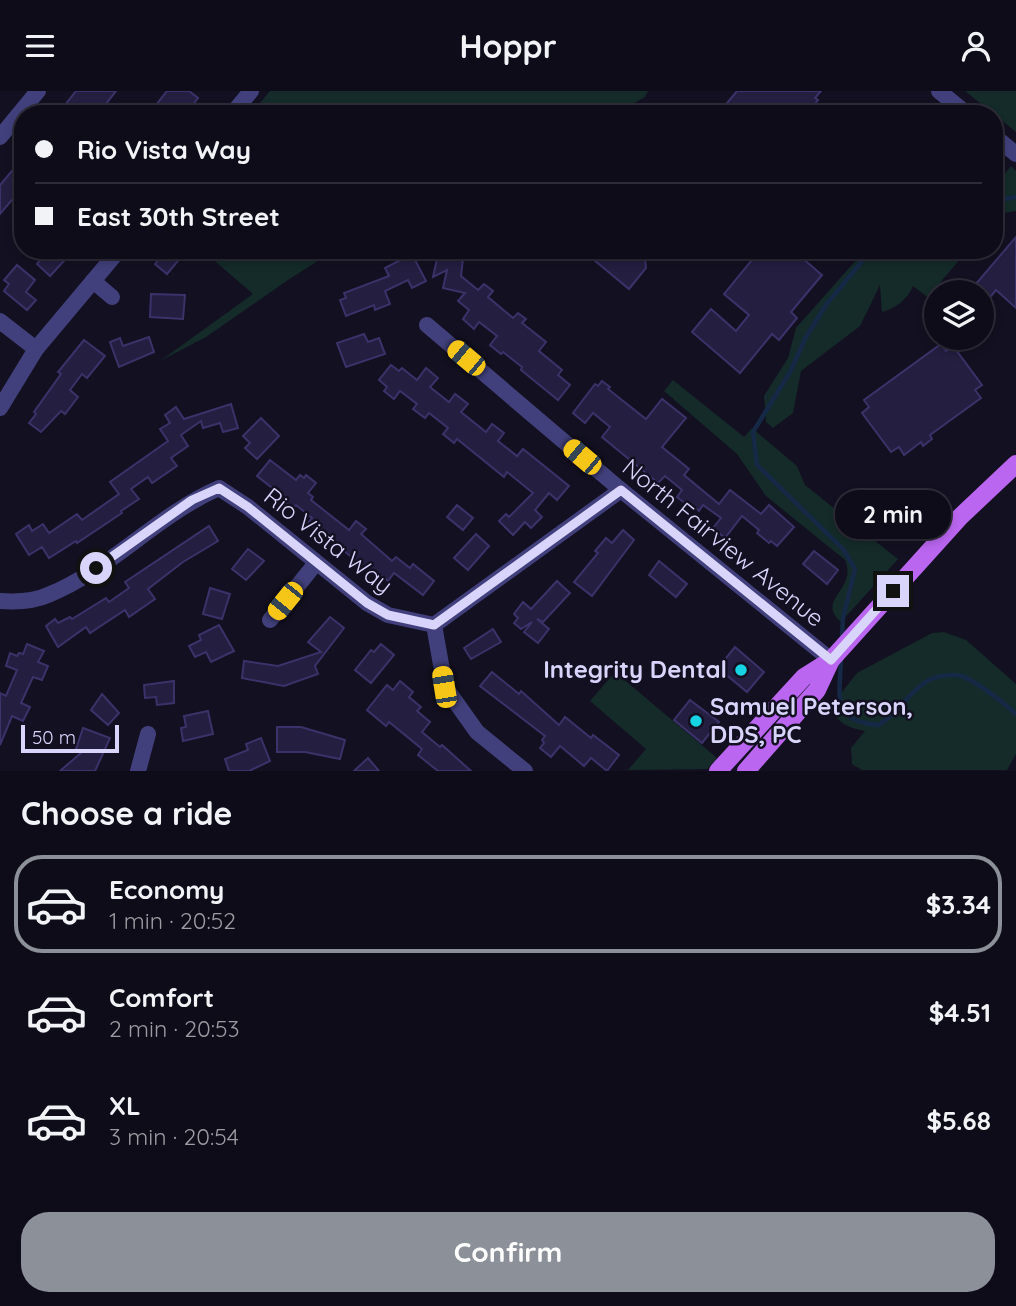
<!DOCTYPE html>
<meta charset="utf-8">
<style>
body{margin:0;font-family:Quicksand,sans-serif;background:#1c1a26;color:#f1f3f6;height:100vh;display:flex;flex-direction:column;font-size:26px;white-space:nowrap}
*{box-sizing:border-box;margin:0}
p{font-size:23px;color:#9b9ba2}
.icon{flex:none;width:38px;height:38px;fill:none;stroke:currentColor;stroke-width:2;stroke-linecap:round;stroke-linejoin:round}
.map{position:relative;height:680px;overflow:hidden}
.details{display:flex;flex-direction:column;background:#0e0c19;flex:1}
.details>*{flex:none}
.guide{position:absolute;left:14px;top:14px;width:989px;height:154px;border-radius:28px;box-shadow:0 4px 10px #0003,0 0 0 2px #2e2c38;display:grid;align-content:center;height:154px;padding:0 21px;background:#0e0c19}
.controls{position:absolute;left:924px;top:189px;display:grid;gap:14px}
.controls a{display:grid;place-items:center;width:70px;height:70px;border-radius:50%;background:#0e0c19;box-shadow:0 4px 10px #0003,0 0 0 2px #2e2c38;font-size:35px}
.scale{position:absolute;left:21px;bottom:18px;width:98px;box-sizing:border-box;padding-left:7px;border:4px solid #d8d4fb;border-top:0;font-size:19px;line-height:24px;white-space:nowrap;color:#d8d4fb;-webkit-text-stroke:5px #131021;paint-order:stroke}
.end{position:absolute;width:32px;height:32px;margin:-16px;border:9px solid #d8d4fb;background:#111;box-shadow:0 0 0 4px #111}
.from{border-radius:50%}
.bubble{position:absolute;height:49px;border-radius:24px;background:#0e0c19;box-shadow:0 4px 10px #0003,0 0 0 2px #2e2c38;font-size:23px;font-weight:700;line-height:49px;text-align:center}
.car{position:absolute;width:21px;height:42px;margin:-21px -10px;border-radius:9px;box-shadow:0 0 5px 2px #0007;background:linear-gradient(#f5c518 24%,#345 0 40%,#f5c518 0 76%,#345 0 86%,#f5c518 0)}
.guide b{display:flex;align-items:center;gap:24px;height:66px;font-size:26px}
.guide b+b{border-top:2px solid #2e2c38}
.guide i{width:18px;height:18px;background:#f1f3f6}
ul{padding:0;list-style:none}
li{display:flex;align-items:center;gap:21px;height:98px;margin:0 14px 10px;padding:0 7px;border:4px solid transparent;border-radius:28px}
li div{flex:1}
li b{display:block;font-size:26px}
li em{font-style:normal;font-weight:700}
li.current{border-color:#8c9099}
li>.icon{width:63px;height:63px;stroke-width:1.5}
h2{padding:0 21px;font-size:32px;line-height:84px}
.primary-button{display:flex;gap:14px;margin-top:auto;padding:14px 21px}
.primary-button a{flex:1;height:80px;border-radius:28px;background:#8c9099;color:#fff;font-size:28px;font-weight:700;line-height:80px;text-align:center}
header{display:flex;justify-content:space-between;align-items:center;height:91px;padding:0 21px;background:#0e0c19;font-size:32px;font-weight:700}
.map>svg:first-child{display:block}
.green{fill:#142b29}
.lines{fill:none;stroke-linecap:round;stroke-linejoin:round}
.stream{stroke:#152947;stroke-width:4.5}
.building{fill:#241e40;stroke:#3c326a;stroke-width:2}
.minor{stroke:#41407c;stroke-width:16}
.major{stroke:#ba66f0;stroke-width:18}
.route{stroke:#d8d4fb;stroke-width:9}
.poi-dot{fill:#17d4e4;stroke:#131021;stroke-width:2.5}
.labels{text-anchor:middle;stroke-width:5;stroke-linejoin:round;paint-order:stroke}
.street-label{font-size:24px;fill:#d8d4fb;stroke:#131021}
.poi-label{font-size:24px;font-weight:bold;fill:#d8d4fb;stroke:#131021;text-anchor:end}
</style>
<header><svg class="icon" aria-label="menu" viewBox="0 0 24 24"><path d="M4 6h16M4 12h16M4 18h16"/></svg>Hoppr<svg class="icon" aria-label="person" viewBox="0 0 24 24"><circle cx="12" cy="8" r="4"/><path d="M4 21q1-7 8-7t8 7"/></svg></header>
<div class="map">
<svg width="1016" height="680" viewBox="0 0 1016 680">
<rect width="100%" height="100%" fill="#131021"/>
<g class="green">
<path d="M 270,0 L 648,0 L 645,6 L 615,23 L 251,23 Z"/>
<path d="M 965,0 L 1016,0 L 1016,41 Z"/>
<path d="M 1011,75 L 1016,80 L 1016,120 L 1004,122 L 994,131 L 994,91 L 1000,89 Z"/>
<path d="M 202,159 L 335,159 L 288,189 L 206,246 L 160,270 L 253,203 Z"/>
<path d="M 865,159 L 968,159 L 943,188 L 930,208 L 913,195 C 907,209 896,217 882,221 L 880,194 L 860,235 L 801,280 L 793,322 L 773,337 L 766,331 L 764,305 L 788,267 L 796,237 Z"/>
<path d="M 673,289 L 744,346 L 752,337 L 797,375 L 805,394 L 898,468 L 841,531 C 815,509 858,498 845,469 L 766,405 L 737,363 L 664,300 Z"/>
<path d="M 944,541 L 966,549 L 1016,593 L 1016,663 L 1007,679 L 862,679 L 852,673 L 851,657 L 865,640 C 849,637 837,632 830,616 L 857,582 L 932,542 Z"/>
<path d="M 615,581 L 717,667 L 707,678 L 628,679 L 646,658 L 590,610 Z"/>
</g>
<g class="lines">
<g class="stream">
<path d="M 994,110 L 1016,106"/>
<path d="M 842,547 L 843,527 L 855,478 L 843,458 L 757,374 L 753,341 L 790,281 L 806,246 L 826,214 L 863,169 L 876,159"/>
<path d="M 841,567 C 840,606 830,630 879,634 C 896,622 907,605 924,592 C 932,586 950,582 961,585 C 974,588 1005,613 1016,623"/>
</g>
</g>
<g class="building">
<path d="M 76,0 L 116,0 L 99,22 L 93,17 L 88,23 L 58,23 Z"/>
<path d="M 167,0 L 189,0 L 198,7 L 186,23 L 149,23 Z"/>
<path d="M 737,0 L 821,0 L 815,7 L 818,9 L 811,18 L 808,15 L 802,22 L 796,16 L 782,18 L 778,23 L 770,19 L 757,20 L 754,23 L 718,23 Z"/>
<path d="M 23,67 L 23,96 L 0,123 L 0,94 Z"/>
<path d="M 1016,146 L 1016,217 L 996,199 L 982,216 L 982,201 L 969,201 Z"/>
<path d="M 48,159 L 74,159 L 50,185 L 37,173 Z"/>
<path d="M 166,159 L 187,159 L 167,183 L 155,173 Z"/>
<path d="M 439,159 L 452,161 L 453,159 L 464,159 L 461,185 L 478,199 L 484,193 L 493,200 L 488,206 L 513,227 L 518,222 L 526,228 L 522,232 L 546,251 L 539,260 L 562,279 L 558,284 L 570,294 L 558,309 L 521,279 L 522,276 L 503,261 L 501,263 L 490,254 L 497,245 L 479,231 L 474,238 L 463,228 L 469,219 L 458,210 L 465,202 L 443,197 L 447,179 L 433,186 Z"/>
<path d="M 582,159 L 644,159 L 646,177 L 629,198 Z"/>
<path d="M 760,159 L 793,159 L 822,184 L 791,221 L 797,227 L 779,249 L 772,243 L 740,282 L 692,241 L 711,218 L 736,240 L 749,224 L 724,203 Z"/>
<path d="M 412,163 L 426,190 L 412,197 L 408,189 L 385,200 L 390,213 L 375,219 L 374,214 L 346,225 L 340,209 L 346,207 L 344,202 L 389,185 L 385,177 Z"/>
<path d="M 17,174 L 35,189 L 26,201 L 36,209 L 27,219 L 4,200 L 9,193 L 4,189 Z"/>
<path d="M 151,203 L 185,204 L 183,228 L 150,226 Z"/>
<path d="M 364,243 L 368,251 L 379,247 L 385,263 L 346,276 L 337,252 Z"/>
<path d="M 149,246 L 154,261 L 119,276 L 110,251 L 120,247 L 123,255 Z"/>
<path d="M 84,249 L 105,265 L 87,287 L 82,283 L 70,299 L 78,306 L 65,323 L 61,320 L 41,341 L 29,332 L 36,323 L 34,321 L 61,283 L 58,281 Z"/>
<path d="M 941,253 L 946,260 L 953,255 L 982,294 L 975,299 L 981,307 L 930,344 L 932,348 L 923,355 L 921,351 L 904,364 L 899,356 L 891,361 L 862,322 L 869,316 L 864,309 Z"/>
<path d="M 391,274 L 399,280 L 402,277 L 417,289 L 426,277 L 438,287 L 430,296 L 449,311 L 455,303 L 468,313 L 461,321 L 486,341 L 492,333 L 504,342 L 498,350 L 517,365 L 523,358 L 569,395 L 557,409 L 549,402 L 535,419 L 542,426 L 531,437 L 525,431 L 513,444 L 499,430 L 506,423 L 509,426 L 533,402 L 507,381 L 504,386 L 457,348 L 454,352 L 443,343 L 448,337 L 429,322 L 425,327 L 413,318 L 417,313 L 400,300 L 394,308 L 384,300 L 387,296 L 379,289 Z"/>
<path d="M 602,290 L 610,296 L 608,298 L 646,328 L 662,308 L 686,327 L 662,356 L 689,378 L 684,384 L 719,413 L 730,399 L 761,423 L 769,414 L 794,436 L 777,455 L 771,450 L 769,452 L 757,442 L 759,439 L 742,425 L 725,447 L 713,437 L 721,427 L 703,414 L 699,420 L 693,415 L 691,417 L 677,406 L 682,399 L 665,385 L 658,392 L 602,346 L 610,336 L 593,322 L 585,332 L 573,322 L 595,293 L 598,295 Z"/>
<path d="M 231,313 L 238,337 L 223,341 L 220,332 L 203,337 L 201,330 L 181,344 L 188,355 L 171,367 L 177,375 L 152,392 L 148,386 L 131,398 L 139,408 L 121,420 L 122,422 L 77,452 L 76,450 L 49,467 L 42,456 L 29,464 L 16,443 L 29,434 L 32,440 L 43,433 L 49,442 L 77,423 L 82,429 L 119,403 L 110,391 L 168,350 L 160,338 L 170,332 L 165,324 L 176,316 L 184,328 Z"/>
<path d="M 261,327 L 279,345 L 257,368 L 245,357 L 250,352 L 243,345 Z"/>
<path d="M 270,369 L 296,389 L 300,384 L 304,387 L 306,384 L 316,392 L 308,402 L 313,406 L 311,409 L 349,439 L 356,430 L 366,438 L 361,443 L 392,470 L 396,466 L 410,477 L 413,473 L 434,490 L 423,504 L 394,482 L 388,490 L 382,485 L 380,488 L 308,432 L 312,427 L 296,414 L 293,417 L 279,407 L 281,404 L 257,385 Z"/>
<path d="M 457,414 L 473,427 L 463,439 L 447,426 Z"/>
<path d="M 209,435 L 218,450 L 183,471 L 148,498 L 155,508 L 129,526 L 125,519 L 90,542 L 86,536 L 58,556 L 46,535 L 55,528 L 58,532 L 70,526 L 72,528 L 106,507 L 109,511 L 129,497 L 125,491 Z"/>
<path d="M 623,439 L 634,449 L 592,505 L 574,491 L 598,462 L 595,460 L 606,447 L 612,452 Z"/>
<path d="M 476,443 L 489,455 L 468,479 L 454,467 Z"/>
<path d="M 248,458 L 264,470 L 246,489 L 232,478 Z"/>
<path d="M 814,460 L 838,479 L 827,493 L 803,473 Z"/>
<path d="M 659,470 L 687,493 L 676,506 L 649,484 Z"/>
<path d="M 557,490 L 570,502 L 543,531 L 537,528 L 549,538 L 538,552 L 524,541 L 532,531 L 521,538 L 514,532 L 518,527 L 514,523 L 523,511 L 531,518 Z"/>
<path d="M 210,497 L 230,503 L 222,528 L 203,523 Z"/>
<path d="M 330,526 L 344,537 L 315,575 L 318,583 L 284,595 L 242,587 L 244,570 L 278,575 L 321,561 L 308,551 Z"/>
<path d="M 219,534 L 234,560 L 211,571 L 206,561 L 195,566 L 189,555 L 201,549 L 199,544 Z"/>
<path d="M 493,538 L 501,551 L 471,568 L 464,557 Z"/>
<path d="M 27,553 L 44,560 L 38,571 L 48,575 L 42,589 L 33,586 L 21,612 L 30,616 L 23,630 L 12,625 L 0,654 L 0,602 L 6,605 L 17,579 L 6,575 L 10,562 L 17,565 L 19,562 L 23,563 Z"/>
<path d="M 381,553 L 394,564 L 371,592 L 355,579 L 371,559 L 374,561 Z"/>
<path d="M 735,556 L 764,581 L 747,601 L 718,577 Z"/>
<path d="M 492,581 L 519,603 L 521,600 L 559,634 L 565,626 L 591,647 L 593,644 L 619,664 L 607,680 L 591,667 L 584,675 L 560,655 L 551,666 L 540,657 L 544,652 L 542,649 L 545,645 L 480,595 Z"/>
<path d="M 174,590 L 174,612 L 157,614 L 156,606 L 145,607 L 144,594 Z"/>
<path d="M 400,590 L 413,601 L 409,606 L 421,616 L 417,620 L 430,631 L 422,641 L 440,656 L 442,654 L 471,680 L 438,680 L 418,664 L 422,658 L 389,631 L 386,635 L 367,619 L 387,594 L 393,599 Z"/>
<path d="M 102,603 L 119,622 L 108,634 L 91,619 Z"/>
<path d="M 690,609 L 719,631 L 702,652 L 674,629 Z"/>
<path d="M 208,620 L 213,643 L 183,650 L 181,637 L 186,636 L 184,625 Z"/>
<path d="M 277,636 L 301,636 L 345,649 L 340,668 L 305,661 L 277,661 Z"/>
<path d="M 83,637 L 110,647 L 95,680 L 60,680 L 82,661 L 76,658 Z"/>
<path d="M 261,647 L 270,670 L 249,680 L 229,680 L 225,668 L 248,659 L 246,653 Z"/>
<path d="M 368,667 L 379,680 L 354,680 Z"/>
</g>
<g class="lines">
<g class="minor">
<path d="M 939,0 L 967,23"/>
<path d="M 232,23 L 251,0"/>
<path d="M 994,45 L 1016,63"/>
<path d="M 0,46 L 38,0"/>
<path d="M 93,190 L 112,206"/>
<path d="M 0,230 L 36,258"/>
<path d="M 427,234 L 621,399 L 831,569"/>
<path d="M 0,317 L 36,258 L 119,159"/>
<path d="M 0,510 C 15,511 35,510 48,504 C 110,479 157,424 219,397 L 248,416 L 367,512 L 388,524 L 434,534 L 621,399"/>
<path d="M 270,529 L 316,472"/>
<path d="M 434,534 L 445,596 L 477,641 L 525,680"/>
<path d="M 138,680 L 148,643"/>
</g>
<g class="major">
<path d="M 718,680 L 804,586 L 831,569 L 960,426 L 1016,373"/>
<path d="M 746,680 L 817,599 L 831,569"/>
</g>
</g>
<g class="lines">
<path class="route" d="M 96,477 L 192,409 L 219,397 L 248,416 L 367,512 L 388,524 L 434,534 L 621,399 L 831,569 L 893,500"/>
</g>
<g class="poi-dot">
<circle cx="741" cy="579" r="7"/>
<circle cx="696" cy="630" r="7"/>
</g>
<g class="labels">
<g class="street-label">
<text transform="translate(328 450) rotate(38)" y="8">Rio Vista Way</text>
<text transform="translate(723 452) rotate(39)" y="8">North Fairview Avenue</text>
</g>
<g class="poi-label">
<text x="727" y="587">Integrity Dental</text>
<text x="710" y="624" text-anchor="start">Samuel Peterson,<tspan x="710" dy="28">DDS, PC</tspan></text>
</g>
</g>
</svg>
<div class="controls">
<a><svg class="icon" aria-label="layers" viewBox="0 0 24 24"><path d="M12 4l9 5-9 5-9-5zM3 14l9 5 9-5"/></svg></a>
</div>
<div class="scale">50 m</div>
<i class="end from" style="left:96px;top:477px"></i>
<i class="end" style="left:893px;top:500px"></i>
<div class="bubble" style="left:835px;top:399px;width:116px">2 min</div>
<i class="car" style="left:466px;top:267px;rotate:310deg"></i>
<i class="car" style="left:582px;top:366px;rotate:310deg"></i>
<i class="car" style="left:285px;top:510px;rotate:219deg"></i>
<i class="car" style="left:444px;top:596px;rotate:351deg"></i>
<div class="guide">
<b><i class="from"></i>Rio Vista Way</b>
<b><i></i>East 30th Street</b>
</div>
</div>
<section class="details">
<h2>Choose a ride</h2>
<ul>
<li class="current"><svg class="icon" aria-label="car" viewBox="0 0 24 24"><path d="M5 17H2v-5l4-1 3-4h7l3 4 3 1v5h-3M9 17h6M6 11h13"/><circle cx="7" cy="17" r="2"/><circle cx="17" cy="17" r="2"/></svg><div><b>Economy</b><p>1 min · 20:52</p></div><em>$3.34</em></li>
<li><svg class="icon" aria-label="car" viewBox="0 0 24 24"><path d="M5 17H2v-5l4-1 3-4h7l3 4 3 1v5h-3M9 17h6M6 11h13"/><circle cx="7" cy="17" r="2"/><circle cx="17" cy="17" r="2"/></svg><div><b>Comfort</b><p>2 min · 20:53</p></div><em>$4.51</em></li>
<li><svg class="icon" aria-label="car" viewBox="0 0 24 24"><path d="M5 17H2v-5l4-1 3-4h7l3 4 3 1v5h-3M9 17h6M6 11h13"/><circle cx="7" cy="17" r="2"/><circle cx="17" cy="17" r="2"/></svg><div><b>XL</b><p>3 min · 20:54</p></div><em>$5.68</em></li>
</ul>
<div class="primary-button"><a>Confirm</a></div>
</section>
